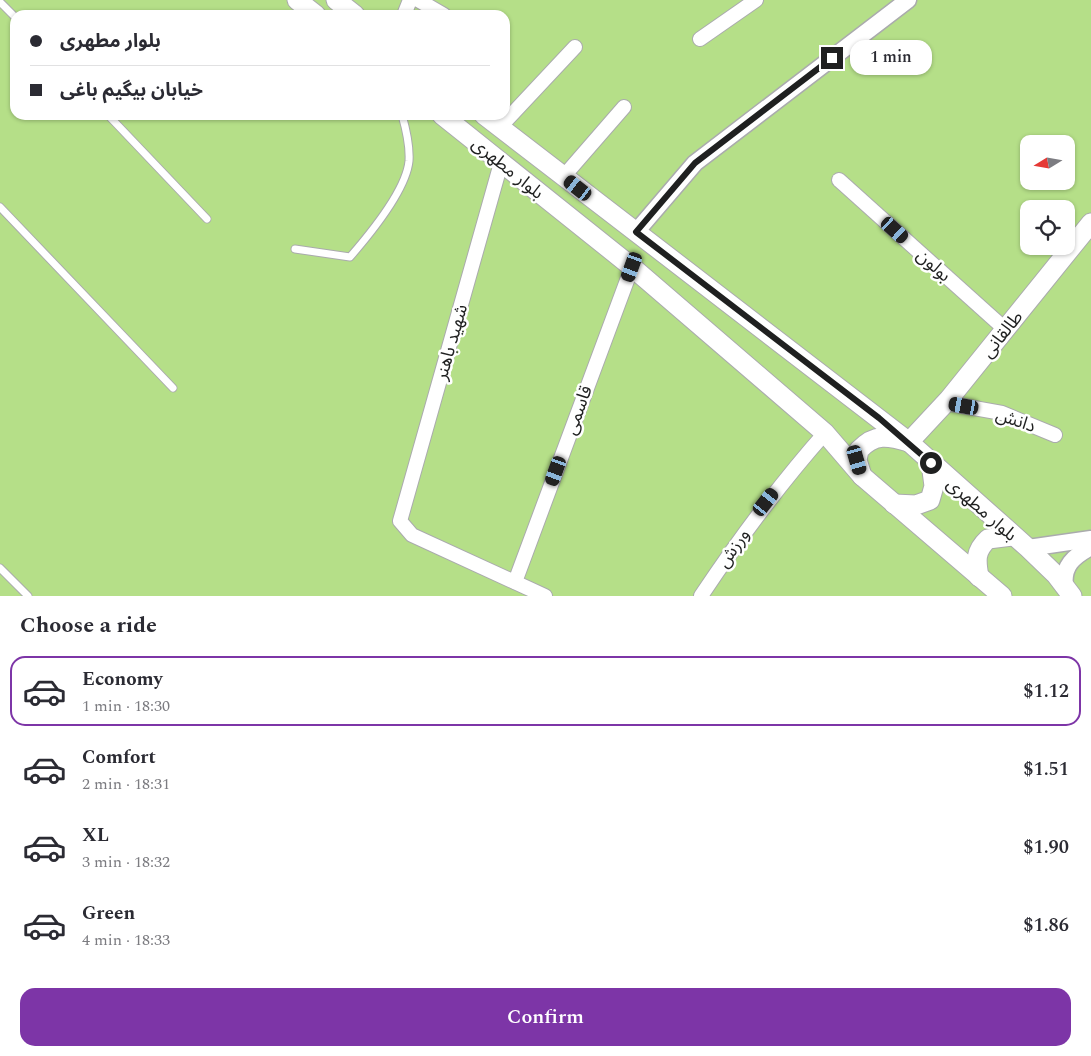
<!DOCTYPE html>
<meta charset="utf-8">
<style>
body{margin:0;font-family:Spectral,"Noto Sans Arabic",serif;background:#f7f7f7;color:#2b2b33;height:100vh;display:flex;flex-direction:column;font-size:19px;white-space:nowrap}
*{box-sizing:border-box;margin:0}
p{font-size:16px;color:#7c7c81}
.icon{flex:none;width:28px;height:28px;fill:none;stroke:currentColor;stroke-width:2;stroke-linecap:round;stroke-linejoin:round}
.map{position:relative;height:596px;overflow:hidden}
.sheet{display:flex;flex-direction:column;background:#fff;flex:1}
.sheet>*{flex:none}
.guide{position:absolute;left:10px;top:10px;width:500px;height:110px;border-radius:15px;box-shadow:0 1px 4px #0004;display:grid;align-content:center;height:110px;padding:0 20px;background:#fff}
.needle{width:32px;rotate:259deg}
.buttons{position:absolute;left:1020px;top:135px;display:grid;gap:10px}
.buttons a{display:grid;place-items:center;width:55px;height:55px;border-radius:10px;background:#fff;box-shadow:0 1px 4px #0004;font-size:25px}
.end{position:absolute;width:22px;height:22px;margin:-11px;border:6px solid #1f2020;background:#fff;box-shadow:0 0 0 2px #fff}
.from{border-radius:50%}
.bubble{position:absolute;height:35px;border-radius:15px;background:#fff;box-shadow:0 1px 4px #0004;font-size:16px;font-weight:600;line-height:35px;text-align:center}
.car{position:absolute;width:15px;height:30px;margin:-15px -8px;border-radius:6px;box-shadow:0 0 4px 1px #0007;background:linear-gradient(#222 24%,#8ab4d8 0 40%,#222 0 76%,#8ab4d8 0 86%,#222 0)}
.guide b{display:flex;align-items:center;gap:18px;height:48px;font-size:19px}
.guide b+b{border-top:1px solid #e1e1e2}
.guide i{width:12px;height:12px;background:#2b2b33}
ul{padding:0;list-style:none}
li{display:flex;align-items:center;gap:15px;height:70px;margin:0 10px 8px;padding:0 10px;border:2px solid transparent;border-radius:15px}
li div{flex:1}
li b{display:block;font-size:19px}
li em{font-style:normal;font-weight:600}
li.selected{border-color:#7d35a7}
li>.icon{width:45px;height:45px;stroke-width:1.5}
h2{padding:0 20px;font-size:22px;line-height:60px}
.cta{display:flex;gap:10px;margin-top:auto;padding:10px 20px}
.cta a{flex:1;height:58px;border-radius:15px;background:#7d35a7;color:#fff;font-size:20px;font-weight:600;line-height:58px;text-align:center}
.map>svg:first-child{display:block}
.green{fill:#b5df88;fill-rule:evenodd}
.lines{fill:none;stroke-linecap:round;stroke-linejoin:round}
.service-casing{stroke:#aaabad;stroke-width:9}
.minor-casing{stroke:#aaabad;stroke-width:16}
.tertiary-casing{stroke:#aaabad;stroke-width:19}
.secondary-casing{stroke:#aaabad;stroke-width:21}
.service{stroke:#fff;stroke-width:7}
.minor{stroke:#fff;stroke-width:14}
.tertiary{stroke:#fff;stroke-width:16}
.secondary{stroke:#fff;stroke-width:19}
.route{stroke:#1f2020;stroke-width:6}
.labels{text-anchor:middle;stroke-width:5;stroke-linejoin:round;paint-order:stroke}
.street-label{font-size:18px;fill:#1f2020;stroke:#fff}
</style>
<div class="map">
<svg width="1091" height="596" viewBox="0 0 1091 596">
<rect width="100%" height="100%" fill="#f1f2f4"/>
<path class="green" d="M 0,0 L 1091,0 L 1091,596 L 0,596 ZM 15,15 L 505,15 L 505,115 L 15,115 ZM 1029,144 L 1066,144 L 1066,181 L 1029,181 ZM 1029,209 L 1066,209 L 1066,246 L 1029,246 Z"/>
<g class="lines">
<g class="service-casing">
<g id="service">
<path d="M 0,2 L 15,17"/>
<path d="M 108,115 L 207,219"/>
<path d="M 0,207 L 173,388"/>
<path d="M 295,249 L 350,257 C 370,234 406,191 409,161 C 410,146 406,129 402,115"/>
<path d="M 0,568 L 28,596"/>
</g>
</g>
<g class="minor-casing">
<g id="minor">
<path d="M 418,0 L 444,15"/>
<path d="M 404,15 L 410,0"/>
<path d="M 700,39 L 756,0"/>
<path d="M 500,127 L 575,47"/>
<path d="M 501,163 L 400,521 L 412,535 L 545,596"/>
<path d="M 564,176 L 624,107"/>
<path d="M 839,180 L 1006,330"/>
<path d="M 946,403 L 1002,413 L 1055,435"/>
<path d="M 515,582 L 632,267"/>
<path d="M 701,596 C 739,539 779,485 825,433"/>
</g>
</g>
<g class="tertiary-casing">
<g id="tertiary">
<path d="M 636,232 L 695,163 L 908,0"/>
<path d="M 1028,548 L 1091,539"/>
<path d="M 1065,587 C 1062,566 1074,556 1091,547"/>
</g>
</g>
<g class="secondary-casing">
<g id="secondary">
<path d="M 297,0 L 316,15"/>
<path d="M 336,0 L 355,15"/>
<path d="M 442,115 L 632,267 L 825,433 L 862,476 L 1002,596"/>
<path d="M 484,115 L 909,442 L 1028,548 L 1056,575 L 1072,596"/>
<path d="M 862,476 L 857,460 L 859,450 C 875,433 888,436 909,442 L 949,399 L 1091,223"/>
<path d="M 894,504 L 916,505 L 930,500 L 934,486 L 931,463"/>
<path d="M 979,577 C 976,560 975,551 988,539 L 1012,536"/>
</g>
</g>
<use href="#service" class="service"/>
<use href="#minor" class="minor"/>
<use href="#tertiary" class="tertiary"/>
<use href="#secondary" class="secondary"/>
</g>
<g class="lines">
<path class="route" d="M 832,58 L 695,163 L 636,232 L 879,418 L 931,463"/>
</g>
<g class="labels">
<g class="street-label">
<text transform="translate(508 168) rotate(39)" y="6">بلوار مطهری</text>
<text transform="translate(934 265) rotate(42)" y="6">بولون</text>
<text transform="translate(1002 334) rotate(-51)" y="6">طالقانی</text>
<text transform="translate(451 342) rotate(-74)" y="6">شهید باهنر</text>
<text transform="translate(578 410) rotate(-70)" y="6">قاسمی</text>
<text transform="translate(1016 420) rotate(19)" y="6">دانش</text>
<text transform="translate(982 509) rotate(41)" y="6">بلوار مطهری</text>
<text transform="translate(733 548) rotate(-56)" y="6">ورزش</text>
</g>
</g>
</svg>
<div class="buttons">
<a><svg class="needle" viewBox="-14 -14 28 28"><path d="M0-13l5 13h-10z" fill="#e53935"/><path d="M0 13l5-13h-10z" fill="#7c7c81"/></svg></a>
<a><svg class="icon" aria-label="locate" viewBox="0 0 24 24"><circle cx="12" cy="12" r="6"/><path d="M12 2v4M12 18v4M2 12h4M18 12h4"/></svg></a>
</div>
<i class="end from" style="left:931px;top:463px"></i>
<i class="end" style="left:832px;top:58px"></i>
<div class="bubble" style="left:850px;top:40px;width:82px">1 min</div>
<i class="car" style="left:578px;top:188px;rotate:308deg"></i>
<i class="car" style="left:895px;top:230px;rotate:132deg"></i>
<i class="car" style="left:632px;top:267px;rotate:200deg"></i>
<i class="car" style="left:964px;top:406px;rotate:280deg"></i>
<i class="car" style="left:857px;top:460px;rotate:164deg"></i>
<i class="car" style="left:556px;top:471px;rotate:200deg"></i>
<i class="car" style="left:766px;top:502px;rotate:38deg"></i>
<div class="guide">
<b><i class="from"></i>بلوار مطهری</b>
<b><i></i>خیابان بیگیم باغی</b>
</div>
</div>
<section class="sheet">
<h2>Choose a ride</h2>
<ul>
<li class="selected"><svg class="icon" aria-label="car" viewBox="0 0 24 24"><path d="M5 17H2v-5l4-1 3-4h7l3 4 3 1v5h-3M9 17h6M6 11h13"/><circle cx="7" cy="17" r="2"/><circle cx="17" cy="17" r="2"/></svg><div><b>Economy</b><p>1 min · 18:30</p></div><em>$1.12</em></li>
<li><svg class="icon" aria-label="car" viewBox="0 0 24 24"><path d="M5 17H2v-5l4-1 3-4h7l3 4 3 1v5h-3M9 17h6M6 11h13"/><circle cx="7" cy="17" r="2"/><circle cx="17" cy="17" r="2"/></svg><div><b>Comfort</b><p>2 min · 18:31</p></div><em>$1.51</em></li>
<li><svg class="icon" aria-label="car" viewBox="0 0 24 24"><path d="M5 17H2v-5l4-1 3-4h7l3 4 3 1v5h-3M9 17h6M6 11h13"/><circle cx="7" cy="17" r="2"/><circle cx="17" cy="17" r="2"/></svg><div><b>XL</b><p>3 min · 18:32</p></div><em>$1.90</em></li>
<li><svg class="icon" aria-label="car" viewBox="0 0 24 24"><path d="M5 17H2v-5l4-1 3-4h7l3 4 3 1v5h-3M9 17h6M6 11h13"/><circle cx="7" cy="17" r="2"/><circle cx="17" cy="17" r="2"/></svg><div><b>Green</b><p>4 min · 18:33</p></div><em>$1.86</em></li>
</ul>
<div class="cta"><a>Confirm</a></div>
</section>
